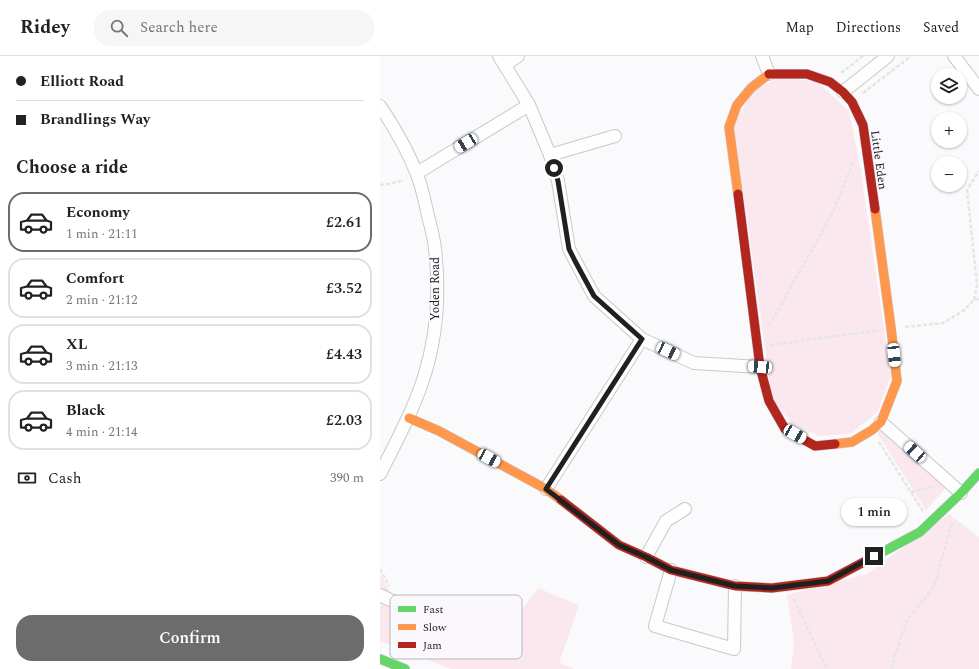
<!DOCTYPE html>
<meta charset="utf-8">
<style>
body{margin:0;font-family:Spectral,serif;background:#f6f6f6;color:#222;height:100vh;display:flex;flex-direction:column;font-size:15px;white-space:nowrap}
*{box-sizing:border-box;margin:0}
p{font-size:13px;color:#767676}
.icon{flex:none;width:22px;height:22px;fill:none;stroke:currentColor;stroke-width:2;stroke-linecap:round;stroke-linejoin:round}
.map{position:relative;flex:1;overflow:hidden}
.sheet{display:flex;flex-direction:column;background:#fff;width:380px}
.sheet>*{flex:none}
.guide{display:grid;align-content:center;height:88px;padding:0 16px;background:#fff}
.controls{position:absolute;left:551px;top:12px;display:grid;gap:8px}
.controls a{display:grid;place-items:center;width:36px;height:36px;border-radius:50%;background:#fff;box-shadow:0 1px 3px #0004;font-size:20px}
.end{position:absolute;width:18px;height:18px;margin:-9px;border:5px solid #212021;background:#fff;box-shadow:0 0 0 2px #fff}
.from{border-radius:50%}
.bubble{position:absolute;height:28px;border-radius:14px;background:#fff;box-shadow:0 1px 3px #0004;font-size:13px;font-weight:600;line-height:28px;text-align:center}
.car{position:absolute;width:12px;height:24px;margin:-12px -6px;border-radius:5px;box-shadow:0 0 3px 1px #0007;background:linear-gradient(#fff 24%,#345 0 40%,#fff 0 76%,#345 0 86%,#fff 0)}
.guide b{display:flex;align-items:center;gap:14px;height:38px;font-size:15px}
.guide b+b{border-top:1px solid #e0e0e0}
.guide i{width:10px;height:10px;background:#222}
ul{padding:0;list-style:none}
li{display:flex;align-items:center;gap:12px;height:60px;margin:0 8px 6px;padding:0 8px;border:2px solid #e0e0e0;border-radius:16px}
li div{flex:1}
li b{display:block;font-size:15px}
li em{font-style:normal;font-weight:600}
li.current{border-color:#6d6c6d}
li>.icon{width:36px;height:36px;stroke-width:1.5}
h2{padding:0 16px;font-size:18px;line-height:48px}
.pay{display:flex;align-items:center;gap:10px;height:44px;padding:0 16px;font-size:15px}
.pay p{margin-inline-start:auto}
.button{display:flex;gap:8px;margin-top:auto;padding:8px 16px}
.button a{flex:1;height:46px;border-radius:16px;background:#6d6c6d;color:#fff;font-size:16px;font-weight:600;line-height:46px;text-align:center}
header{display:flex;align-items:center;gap:24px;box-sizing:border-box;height:56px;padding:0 20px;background:#fff;border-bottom:1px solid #e0e0e0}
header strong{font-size:19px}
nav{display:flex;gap:22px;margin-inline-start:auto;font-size:14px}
.search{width:280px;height:36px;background:#f6f6f6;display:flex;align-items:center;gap:10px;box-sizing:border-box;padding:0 14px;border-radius:16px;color:#767676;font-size:15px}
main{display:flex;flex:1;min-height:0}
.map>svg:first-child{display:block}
.green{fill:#fbe8ef}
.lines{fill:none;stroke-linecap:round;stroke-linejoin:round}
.street-casing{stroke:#cac9ca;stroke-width:14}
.fast-casing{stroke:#cac9ca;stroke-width:10}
.slow-casing{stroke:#cac9ca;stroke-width:10}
.jam-casing{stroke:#cac9ca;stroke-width:10}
.path{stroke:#e6e5e6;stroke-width:2.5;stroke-dasharray:4 2;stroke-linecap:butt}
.street{stroke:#fefefe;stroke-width:12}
.fast{stroke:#63d668;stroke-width:9}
.slow{stroke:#ff974d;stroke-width:9}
.jam{stroke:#b3261e;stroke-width:9}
.route{stroke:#212021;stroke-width:5}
.labels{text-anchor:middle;stroke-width:3.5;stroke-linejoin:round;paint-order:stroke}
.street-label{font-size:12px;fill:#212021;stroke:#faf8fc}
.key{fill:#faf8fc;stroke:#b9b7ba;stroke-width:1}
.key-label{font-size:11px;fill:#212021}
</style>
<header>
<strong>Ridey</strong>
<div class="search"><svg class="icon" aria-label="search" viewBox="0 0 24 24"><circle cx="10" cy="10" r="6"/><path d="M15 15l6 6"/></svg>Search here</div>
<nav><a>Map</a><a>Directions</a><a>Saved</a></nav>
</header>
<main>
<section class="sheet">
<div class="guide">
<b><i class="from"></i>Elliott Road</b>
<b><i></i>Brandlings Way</b>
</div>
<h2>Choose a ride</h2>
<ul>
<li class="current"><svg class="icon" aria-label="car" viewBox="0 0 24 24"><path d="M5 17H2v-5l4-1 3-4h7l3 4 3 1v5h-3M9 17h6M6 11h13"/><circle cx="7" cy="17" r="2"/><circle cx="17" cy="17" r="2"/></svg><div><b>Economy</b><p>1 min · 21:11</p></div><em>£2.61</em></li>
<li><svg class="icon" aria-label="car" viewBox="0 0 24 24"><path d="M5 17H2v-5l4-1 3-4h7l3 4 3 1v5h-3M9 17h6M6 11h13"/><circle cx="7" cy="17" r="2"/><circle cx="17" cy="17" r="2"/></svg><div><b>Comfort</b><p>2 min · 21:12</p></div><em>£3.52</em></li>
<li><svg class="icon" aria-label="car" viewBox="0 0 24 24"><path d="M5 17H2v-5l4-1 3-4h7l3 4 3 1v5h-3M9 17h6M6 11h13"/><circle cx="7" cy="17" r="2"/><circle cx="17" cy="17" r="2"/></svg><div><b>XL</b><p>3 min · 21:13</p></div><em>£4.43</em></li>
<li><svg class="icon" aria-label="car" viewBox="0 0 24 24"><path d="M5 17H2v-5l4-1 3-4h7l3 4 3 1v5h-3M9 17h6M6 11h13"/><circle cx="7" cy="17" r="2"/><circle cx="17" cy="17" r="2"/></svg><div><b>Black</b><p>4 min · 21:14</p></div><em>£2.03</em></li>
</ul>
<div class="pay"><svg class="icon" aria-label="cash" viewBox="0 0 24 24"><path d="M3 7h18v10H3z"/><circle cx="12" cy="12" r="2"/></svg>Cash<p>390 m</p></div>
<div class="button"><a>Confirm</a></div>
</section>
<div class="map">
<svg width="599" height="613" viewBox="0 0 599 613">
<rect width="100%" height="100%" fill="#faf9fb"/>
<g class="green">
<path d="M 400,21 L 438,26 L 469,55 L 480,109 L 511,320 L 497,357 L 470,378 L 439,380 L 412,367 L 392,343 L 354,69 L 373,35 Z"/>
<path d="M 500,374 L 566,432 L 546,454 L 497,377 Z"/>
<path d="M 569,458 L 599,481 L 599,613 L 411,613 L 414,587 L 407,539 L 487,518 Z"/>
<path d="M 0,518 L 21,555 L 113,593 L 158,532 L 199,549 L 179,607 L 195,613 L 71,613 L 0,585 Z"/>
</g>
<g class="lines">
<g class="street-casing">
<g id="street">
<path d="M 119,0 L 149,49 L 170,99 L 178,125 L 189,193 L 214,240 L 262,283 L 314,307 L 380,311"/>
<path d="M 382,0 L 389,18"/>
<path d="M 574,0 L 599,33"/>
<path d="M 125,9 L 138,0"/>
<path d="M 463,36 L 508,0"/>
<path d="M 0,50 C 14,71 27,93 36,116 C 42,130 45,146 48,160 C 51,171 54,182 55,193 C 60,236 57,280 44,321 C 33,355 16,386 0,418"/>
<path d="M 170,99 L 235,80"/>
<path d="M 37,117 L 149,49"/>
<path d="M 501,366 L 581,437"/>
<path d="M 166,433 L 262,283"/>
<path d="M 266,501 L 286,465 L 305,453"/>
<path d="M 291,514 L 275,570 L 354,593 L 355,530"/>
<path d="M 0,539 C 38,558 78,574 118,589"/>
</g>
</g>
<g class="fast-casing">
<g id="fast">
<path d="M 497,499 L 540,476 L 581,437 L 599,417"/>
<path d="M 0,603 L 25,613"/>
</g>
</g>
<g class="slow-casing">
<g id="slow">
<path d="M 358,138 L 349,71 L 357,49 L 371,32 L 389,18"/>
<path d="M 29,362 L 59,375 L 166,433 L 181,444"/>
<path d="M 455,388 L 472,386 L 492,374 L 501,366 L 517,325 L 511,272 L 495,153"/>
</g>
</g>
<g class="jam-casing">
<g id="jam">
<path d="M 389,18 L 427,18 L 450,26 L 463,36 L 472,46 L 483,69 L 495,153"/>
<path d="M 358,138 L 380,311 L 389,345 L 405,373 L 435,390 L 455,388"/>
<path d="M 181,444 L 239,489 L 266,501 L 291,514 L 355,530 L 392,532 L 448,525 L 497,499"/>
</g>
</g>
<g class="path">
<path d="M 461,17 L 483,0"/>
<path d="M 483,37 L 531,0"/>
<path d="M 0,129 L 9,128 L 24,124"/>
<path d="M 594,244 L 597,229 L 587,134 L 599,115"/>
<path d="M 389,270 L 452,158 L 473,107"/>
<path d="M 525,271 L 563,267 L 583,255 L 594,244 L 599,243"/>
<path d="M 391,289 L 499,274"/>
<path d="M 499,386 L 543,455"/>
<path d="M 531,436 L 555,430"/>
<path d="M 0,513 L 9,530"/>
<path d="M 414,543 L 444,607 L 448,613"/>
<path d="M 512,613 L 514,602 L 527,565 L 554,531 L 572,467"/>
</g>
<use href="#street" class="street"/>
<use href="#fast" class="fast"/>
<use href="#slow" class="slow"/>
<use href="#jam" class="jam"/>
</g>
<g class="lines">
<path class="route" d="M 174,112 L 178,125 L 189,193 L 195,205 L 214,240 L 262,283 L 166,433 L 239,489 L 266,501 L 291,514 L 355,530 L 392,532 L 448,525 L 494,500"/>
</g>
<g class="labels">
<g class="street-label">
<text transform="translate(499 104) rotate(82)" y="4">Little Eden</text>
<text transform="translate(55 233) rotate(-90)" y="4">Yoden Road</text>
</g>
</g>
<rect x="10" y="539" width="132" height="64" rx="6" class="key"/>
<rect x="18" y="550" width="18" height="6" fill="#63d668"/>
<rect x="18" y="568" width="18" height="6" fill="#ff974d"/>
<rect x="18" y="586" width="18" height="6" fill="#b3261e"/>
<g class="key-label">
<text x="43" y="557">Fast</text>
<text x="43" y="575">Slow</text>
<text x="43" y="593">Jam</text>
</g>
</svg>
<div class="controls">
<a><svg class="icon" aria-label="layers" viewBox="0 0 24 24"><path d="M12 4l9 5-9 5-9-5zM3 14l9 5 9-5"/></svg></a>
<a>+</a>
<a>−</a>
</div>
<i class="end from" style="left:174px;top:112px"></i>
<i class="end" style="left:494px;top:500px"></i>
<div class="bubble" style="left:461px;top:442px;width:66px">1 min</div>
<i class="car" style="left:86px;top:87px;rotate:239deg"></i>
<i class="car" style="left:288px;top:295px;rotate:115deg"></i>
<i class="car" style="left:514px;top:299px;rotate:174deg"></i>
<i class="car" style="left:380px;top:311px;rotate:274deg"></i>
<i class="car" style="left:415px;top:378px;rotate:120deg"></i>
<i class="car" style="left:535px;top:396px;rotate:312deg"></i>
<i class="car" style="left:109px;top:402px;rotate:119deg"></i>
</div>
</main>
